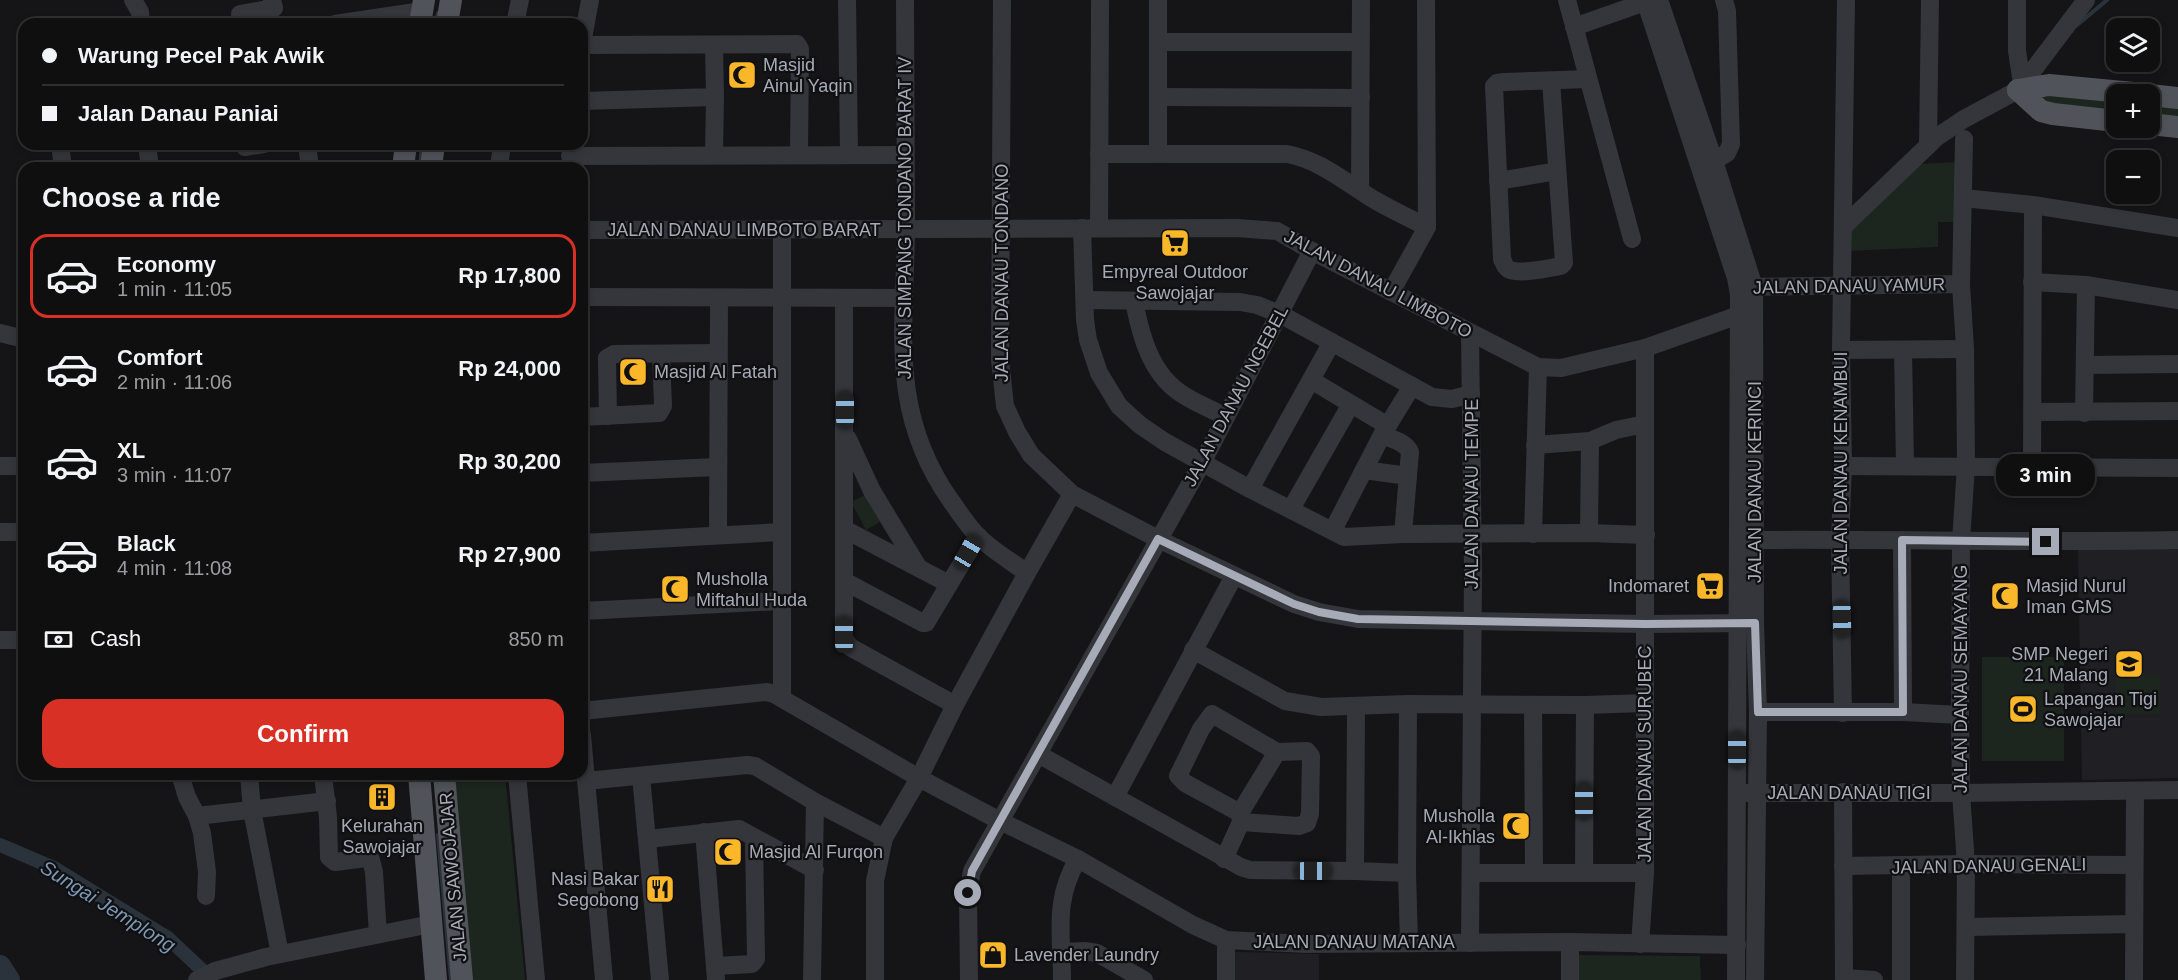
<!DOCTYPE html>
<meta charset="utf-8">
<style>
body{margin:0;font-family:Arial,sans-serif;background:#1e1d1e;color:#f1f3f6;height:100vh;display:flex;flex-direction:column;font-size:22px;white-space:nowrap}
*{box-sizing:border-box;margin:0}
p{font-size:20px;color:#9c9c9f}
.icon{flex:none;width:33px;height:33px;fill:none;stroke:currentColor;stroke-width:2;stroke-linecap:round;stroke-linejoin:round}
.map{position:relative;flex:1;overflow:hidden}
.drawer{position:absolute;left:18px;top:162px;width:570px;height:618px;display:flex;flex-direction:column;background:#100f10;border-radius:18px;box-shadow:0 3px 9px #0003,0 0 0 2px #302f30}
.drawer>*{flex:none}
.guide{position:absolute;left:18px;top:18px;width:570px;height:132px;border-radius:18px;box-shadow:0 3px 9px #0003,0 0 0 2px #302f30;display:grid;align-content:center;height:132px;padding:0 24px;background:#100f10}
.controls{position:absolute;left:2106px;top:18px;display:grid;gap:12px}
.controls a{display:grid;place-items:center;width:54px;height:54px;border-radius:12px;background:#100f10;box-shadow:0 3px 9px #0003,0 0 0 2px #302f30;font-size:30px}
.end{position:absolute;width:27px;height:27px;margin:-14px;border:8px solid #a6abb7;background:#111;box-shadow:0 0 0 3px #111}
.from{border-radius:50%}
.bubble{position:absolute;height:42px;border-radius:18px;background:#100f10;box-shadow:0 3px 9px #0003,0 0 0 2px #302f30;font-size:20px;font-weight:700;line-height:42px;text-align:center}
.car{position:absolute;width:18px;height:36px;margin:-18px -9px;border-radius:8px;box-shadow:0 0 4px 2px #0007;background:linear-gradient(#222 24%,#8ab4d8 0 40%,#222 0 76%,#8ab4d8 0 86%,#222 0)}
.guide b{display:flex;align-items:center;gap:21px;height:57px;font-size:22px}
.guide b+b{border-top:2px solid #302f30}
.guide i{width:15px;height:15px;background:#f1f3f6}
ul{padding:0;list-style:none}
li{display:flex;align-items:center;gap:18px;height:84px;margin:0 12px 9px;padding:0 12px;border:3px solid transparent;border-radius:18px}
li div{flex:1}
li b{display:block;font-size:22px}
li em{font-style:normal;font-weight:700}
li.current{border-color:#d93025}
li>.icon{width:54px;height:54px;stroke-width:1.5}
h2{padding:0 24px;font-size:27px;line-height:72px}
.pay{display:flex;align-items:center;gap:15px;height:66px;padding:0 24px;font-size:22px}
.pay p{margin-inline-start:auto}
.cta{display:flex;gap:12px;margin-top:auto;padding:12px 24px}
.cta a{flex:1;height:69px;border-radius:18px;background:#d93025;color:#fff;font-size:24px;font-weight:700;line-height:69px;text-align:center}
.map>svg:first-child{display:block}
.built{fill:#202024}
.green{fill:#1c251e}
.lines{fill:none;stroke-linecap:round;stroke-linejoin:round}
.stream{stroke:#2a333b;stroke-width:4}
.canal{stroke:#2a333b;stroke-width:14}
.river{stroke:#2a333b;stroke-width:22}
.minor{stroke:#35363c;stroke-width:18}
.major{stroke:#51535b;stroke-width:22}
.route{stroke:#a6abb7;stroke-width:8}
.labels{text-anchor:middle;stroke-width:4.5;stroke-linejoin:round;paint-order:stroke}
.poi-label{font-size:18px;fill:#a6abb7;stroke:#100f11;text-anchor:start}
.street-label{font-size:18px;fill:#a6abb7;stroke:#100f11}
.water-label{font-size:20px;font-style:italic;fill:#7b98b4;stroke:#100f11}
</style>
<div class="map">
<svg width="2178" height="980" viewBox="0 0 2178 980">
<rect width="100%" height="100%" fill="#151416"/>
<g class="built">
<path d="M 2178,548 L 2178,778 L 2082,780 L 2078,549 Z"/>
<path d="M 1236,952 L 1319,954 L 1319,980 L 1233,980 L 1232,953 Z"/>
</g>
<g class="green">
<path d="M 2043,96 L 2116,99 L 2116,113 L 2054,107 L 2042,99 Z"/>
<path d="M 2150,102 L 2178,105 L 2178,120 L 2150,117 Z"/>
<path d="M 1959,162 L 1958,222 L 1938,222 L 1938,247 L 1848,251 L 1850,230 L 1919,164 Z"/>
<path d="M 865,495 L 880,522 L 866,530 L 851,502 Z"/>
<rect x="1982" y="657" width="82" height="104"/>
<path d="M 2160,675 L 2160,714 L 2116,714 L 2116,676 Z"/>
<path d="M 450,774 L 505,774 L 525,980 L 470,980 Z"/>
<path d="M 1579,955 L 1700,956 L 1701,980 L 1579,980 Z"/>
</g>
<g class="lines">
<g class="stream">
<path d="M 435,24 L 438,13"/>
<path d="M 2076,26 L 2107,0"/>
<path d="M 420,168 L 422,144"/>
<path d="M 438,835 L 451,980"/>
</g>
<path class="canal" d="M 0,845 L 54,868 L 168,938 L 202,970 L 205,980"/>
<path class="river" d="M 0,966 L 9,980"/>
<g class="minor">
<path d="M 133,0 L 140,12 L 141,24"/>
<path d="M 847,0 L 849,154"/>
<path d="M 905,0 C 905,76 906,152 906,228 C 905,330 888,412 951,501 C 960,513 968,527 979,537 C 993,551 1011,561 1027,573"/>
<path d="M 1002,0 L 1000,359 L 1005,406 L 1017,432 L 1031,455 L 1072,494 L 1158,539 L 1294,604 L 1319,612 L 1358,619 L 1645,624 L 1755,623"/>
<path d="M 1567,0 L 1632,239"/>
<path d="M 1645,0 L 1736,278 L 1739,295 L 1736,980"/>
<path d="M 1659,0 L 1714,161 L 1754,287 L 1755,623 L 1758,712 L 1755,980"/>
<path d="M 2017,0 L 2017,51 L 2022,84"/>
<path d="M 240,14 L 274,8 L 272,0"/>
<path d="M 335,24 L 422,11"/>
<path d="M 515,24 L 520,0"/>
<path d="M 1574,27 L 1645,2"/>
<path d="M 1158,42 L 1360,42"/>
<path d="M 582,44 L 590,0"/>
<path d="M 582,45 L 797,44 L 800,49 L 799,154"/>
<path d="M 1551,81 L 1564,263 L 1561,266 C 1550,268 1514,276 1507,268 C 1505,267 1503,261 1502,259 L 1494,86 L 1497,83 L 1504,82 L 1588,79"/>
<path d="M 1158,97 L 1361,98"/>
<path d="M 582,101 L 715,97 L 714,45"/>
<path d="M 1964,139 L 1961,284 L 1965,349 L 1966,466 L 1961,541 L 1960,715 L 1961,793 L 1966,864 L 1965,980"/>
<path d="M 60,144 L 63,168"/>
<path d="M 147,144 L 150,168"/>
<path d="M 244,144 L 245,147 L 264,144"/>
<path d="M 307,144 L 310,168"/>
<path d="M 1928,145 L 1930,0"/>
<path d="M 1099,154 L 1287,154 C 1320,160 1345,182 1373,199 C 1390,209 1409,218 1427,227"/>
<path d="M 1158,154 L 1158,0"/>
<path d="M 714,155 L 715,97"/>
<path d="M 570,156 L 905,155"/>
<path d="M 1714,161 L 1727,153 L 1731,144 L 1727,11 L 1724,0"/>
<path d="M 499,168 L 502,144"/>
<path d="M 1498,181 L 1557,171"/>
<path d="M 1360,190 L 1361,0"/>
<path d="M 1963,198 L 2033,205 L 2178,228"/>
<path d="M 1843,227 L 1937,137 L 1964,119 L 2018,90 L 2086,0"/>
<path d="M 1082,228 L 1085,320 L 1088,340 L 1099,373 L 1119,406 L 1140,425 L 1165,442 L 1250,489 L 1344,537 L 1403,534 L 1589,533 L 1646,535"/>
<path d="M 1099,228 L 1100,0"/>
<path d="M 582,230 L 1237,228 L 1277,231 L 1312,251 L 1538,367 L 1561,368 L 1645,348 L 1739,315"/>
<path d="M 2032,282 L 2086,285 L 2178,300"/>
<path d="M 1743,287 L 1961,284"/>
<path d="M 1391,292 L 1427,227 L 1426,0"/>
<path d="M 582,297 L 904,298"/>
<path d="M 844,298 L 844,638 L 850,647 L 955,705"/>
<path d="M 1085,300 L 1240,302 L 1257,305 L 1280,314 L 1432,397 L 1452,399 L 1471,394"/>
<path d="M 1134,301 C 1141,337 1151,376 1185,396 C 1198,404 1213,410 1226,417"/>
<path d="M 0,333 L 24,339"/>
<path d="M 1470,333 L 1473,573 L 1470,943"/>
<path d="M 1841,350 L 1965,349"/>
<path d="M 1903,350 L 1905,465"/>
<path d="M 2085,365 L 2178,364"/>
<path d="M 1311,380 L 1388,426"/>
<path d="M 2033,412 L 2178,411"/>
<path d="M 2084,413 L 2086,285"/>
<path d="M 608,416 L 607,360 L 607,358 L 614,354 L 717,353"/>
<path d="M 582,417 L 659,413 L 663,406 L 661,354"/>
<path d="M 1382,435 C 1392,439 1406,442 1410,452 L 1403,534"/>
<path d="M 848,439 L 872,491 L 918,567"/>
<path d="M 1535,445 L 1590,441 L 1616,430 L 1645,424"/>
<path d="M 0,466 L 24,466"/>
<path d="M 1843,466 L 2178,468"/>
<path d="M 2032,467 L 2033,205"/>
<path d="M 1364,470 L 1408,476"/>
<path d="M 582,473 L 717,467"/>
<path d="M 1250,489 L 1332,342"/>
<path d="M 1291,509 L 1351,404"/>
<path d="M 844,529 L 949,584"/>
<path d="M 1333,530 L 1382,435 L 1412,386"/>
<path d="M 0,532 L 24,532"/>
<path d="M 1589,533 L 1590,441"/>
<path d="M 1533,534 L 1538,367"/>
<path d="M 718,535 L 719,299"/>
<path d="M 1755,540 C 1896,539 2037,543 2178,540"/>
<path d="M 1902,540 L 1903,712"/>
<path d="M 582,543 L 781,532"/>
<path d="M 844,581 L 923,623 L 926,623 L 978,536"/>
<path d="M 582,611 L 781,601"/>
<path d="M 0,640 L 24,640"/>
<path d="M 1193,650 L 1285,701 L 1321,707 L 1408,704 L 1585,705 L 1645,703"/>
<path d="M 782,697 L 782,229"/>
<path d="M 1533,705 L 1534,873"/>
<path d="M 1356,706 L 1355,871 L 1407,873 L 1409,943"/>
<path d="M 582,711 L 767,692 L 774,694 L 919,778 L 1000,821 L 1078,859 L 1193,925 L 1226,940 L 1307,944 L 1570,942 L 1737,945"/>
<path d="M 1758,712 L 1903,712 L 1960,715"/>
<path d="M 1843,713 L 1840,539 L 1843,466 L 1841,350 L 1846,0"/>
<path d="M 582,735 L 604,980"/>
<path d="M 1038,754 L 1241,867 L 1250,870 L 1355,871"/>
<path d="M 180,774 L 187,797 L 197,816 L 202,833 L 207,872 L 206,896"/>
<path d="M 249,774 L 252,810 L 280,954"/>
<path d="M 517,774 L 536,980"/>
<path d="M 323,775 L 328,817 L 329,857 L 335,862 L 366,858 L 371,860 L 374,872 L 378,934"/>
<path d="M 641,776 L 660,980"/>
<path d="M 586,781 L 747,765 L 755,766 L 815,802 L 884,838"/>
<path d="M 1843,792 L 1844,980"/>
<path d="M 1745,793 L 1961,793 L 2178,790"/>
<path d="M 1115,797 L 1234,576"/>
<path d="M 1240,813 L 1185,783 L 1178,776 L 1201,729 L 1212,714 L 1277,752 L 1307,751 L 1311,756 L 1310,814 L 1307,823 L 1299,826 L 1241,822"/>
<path d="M 197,816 L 327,801"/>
<path d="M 704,832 L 716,980"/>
<path d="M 648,839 L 739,829 L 815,870"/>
<path d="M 1224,859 L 1241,822 L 1240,813 L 1277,752"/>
<path d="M 1843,866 L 1966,864 L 2134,865"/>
<path d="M 1901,866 L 1901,980"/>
<path d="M 1407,873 L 1408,704"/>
<path d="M 1471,873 L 1645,873"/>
<path d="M 1584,873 L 1585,705"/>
<path d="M 1966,927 L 2134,924"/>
<path d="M 1226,940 L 1226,980"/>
<path d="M 1640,944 L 1645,873 L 1645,348"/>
<path d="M 1062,952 L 1085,951 L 1097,953 L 1144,980"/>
<path d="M 716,966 L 752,964 L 756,959 L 754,838"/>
<path d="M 1844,978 L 1874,980"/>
<path d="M 197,980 L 215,971 L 266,957 L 431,924"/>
<path d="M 812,980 L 815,802"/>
<path d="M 875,980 L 875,881 L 884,838 L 919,778 L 955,705 L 1027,573 L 1072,494"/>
<path d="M 969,980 L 968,893 L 972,871 L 1202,463 L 1312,251"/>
<path d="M 1062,980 C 1062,935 1053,900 1078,859"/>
<path d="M 1570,980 L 1570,942"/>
<path d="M 2134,980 L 2135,791"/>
</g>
<g class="major">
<path d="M 420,24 L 424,0"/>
<path d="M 447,24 L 451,0"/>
<path d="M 2018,90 L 2049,85 L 2144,94"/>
<path d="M 2018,90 L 2041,111 L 2053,114 L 2116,121"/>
<path d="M 2150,95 L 2178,98"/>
<path d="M 2150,124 L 2178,127"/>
<path d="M 403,168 L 406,144"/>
<path d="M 431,168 L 434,144"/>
<path d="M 419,774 L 436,980"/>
<path d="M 444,774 L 462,980"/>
</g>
</g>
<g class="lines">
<path class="route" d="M 968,893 L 972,871 L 1158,539 L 1294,604 L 1319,612 L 1358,619 L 1645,624 L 1755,623 L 1758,712 L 1903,712 L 1902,540 L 2046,542"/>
</g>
<defs>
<g id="mosque-square" transform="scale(1.5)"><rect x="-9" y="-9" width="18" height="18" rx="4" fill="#fab729" stroke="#100f11"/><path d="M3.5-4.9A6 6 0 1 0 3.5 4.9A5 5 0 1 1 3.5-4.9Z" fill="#111"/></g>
<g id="supermarket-square" transform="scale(1.5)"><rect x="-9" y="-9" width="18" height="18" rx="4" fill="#fab729" stroke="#100f11"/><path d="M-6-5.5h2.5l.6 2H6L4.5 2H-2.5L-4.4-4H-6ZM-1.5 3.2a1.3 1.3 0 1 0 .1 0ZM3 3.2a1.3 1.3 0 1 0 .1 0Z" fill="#111"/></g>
<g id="school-square" transform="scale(1.5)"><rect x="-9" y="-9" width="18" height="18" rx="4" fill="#fab729" stroke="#100f11"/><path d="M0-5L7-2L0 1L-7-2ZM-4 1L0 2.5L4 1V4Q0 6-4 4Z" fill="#111"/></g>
<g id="stadium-square" transform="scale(1.5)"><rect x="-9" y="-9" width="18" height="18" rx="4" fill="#fab729" stroke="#100f11"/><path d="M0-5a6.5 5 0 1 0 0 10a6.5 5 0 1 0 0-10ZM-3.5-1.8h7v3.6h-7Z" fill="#111"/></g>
<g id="building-square" transform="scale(1.5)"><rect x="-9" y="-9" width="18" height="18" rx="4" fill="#fab729" stroke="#100f11"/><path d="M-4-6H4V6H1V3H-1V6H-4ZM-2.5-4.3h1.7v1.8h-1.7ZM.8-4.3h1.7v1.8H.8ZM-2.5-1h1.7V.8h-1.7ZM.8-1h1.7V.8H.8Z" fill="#111"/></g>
<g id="restaurant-square" transform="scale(1.5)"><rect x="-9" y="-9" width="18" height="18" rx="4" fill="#fab729" stroke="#100f11"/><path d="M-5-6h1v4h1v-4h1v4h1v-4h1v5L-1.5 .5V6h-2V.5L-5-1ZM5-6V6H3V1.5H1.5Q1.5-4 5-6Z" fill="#111"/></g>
<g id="shop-square" transform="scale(1.5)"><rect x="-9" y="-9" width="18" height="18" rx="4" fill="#fab729" stroke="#100f11"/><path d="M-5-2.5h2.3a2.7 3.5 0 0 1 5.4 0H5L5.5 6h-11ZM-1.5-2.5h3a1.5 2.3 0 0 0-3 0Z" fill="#111"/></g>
</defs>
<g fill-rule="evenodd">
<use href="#mosque-square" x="742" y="75"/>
<use href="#supermarket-square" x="1175" y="243"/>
<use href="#mosque-square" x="633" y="372"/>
<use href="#supermarket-square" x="1710" y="586"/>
<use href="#mosque-square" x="675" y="589"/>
<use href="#mosque-square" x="2005" y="596"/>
<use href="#school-square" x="2129" y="664"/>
<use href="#stadium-square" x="2023" y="709"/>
<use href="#building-square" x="382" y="797"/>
<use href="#mosque-square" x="1516" y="826"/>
<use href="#mosque-square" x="728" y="852"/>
<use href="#restaurant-square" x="660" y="889"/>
<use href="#shop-square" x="993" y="955"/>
</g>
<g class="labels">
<g class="poi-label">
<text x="763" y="71">Masjid<tspan x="763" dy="21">Ainul Yaqin</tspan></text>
<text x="1175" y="278" text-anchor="middle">Empyreal Outdoor<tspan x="1175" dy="21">Sawojajar</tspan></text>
<text x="654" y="378">Masjid Al Fatah</text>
<text x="696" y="585">Musholla<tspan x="696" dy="21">Miftahul Huda</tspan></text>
<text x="1689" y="592" text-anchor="end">Indomaret</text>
<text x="2026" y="592">Masjid Nurul<tspan x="2026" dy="21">Iman GMS</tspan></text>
<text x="2108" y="660" text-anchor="end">SMP Negeri<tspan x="2108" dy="21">21 Malang</tspan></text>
<text x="2044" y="705">Lapangan Tigi<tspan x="2044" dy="21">Sawojajar</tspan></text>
<text x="1495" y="822" text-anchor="end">Musholla<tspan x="1495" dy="21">Al-Ikhlas</tspan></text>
<text x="382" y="832" text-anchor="middle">Kelurahan<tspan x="382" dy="21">Sawojajar</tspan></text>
<text x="749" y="858">Masjid Al Furqon</text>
<text x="639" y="885" text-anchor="end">Nasi Bakar<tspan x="639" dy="21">Segobong</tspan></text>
<text x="1014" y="961">Lavender Laundry</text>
</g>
<g class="street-label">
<text transform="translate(905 218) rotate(-90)" y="6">JALAN SIMPANG TONDANO BARAT IV</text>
<text x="744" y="236">JALAN DANAU LIMBOTO BARAT</text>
<text transform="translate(1002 273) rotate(-90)" y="6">JALAN DANAU TONDANO</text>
<text transform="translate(1378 284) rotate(28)" y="6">JALAN DANAU LIMBOTO</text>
<text transform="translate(1849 286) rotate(-1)" y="6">JALAN DANAU YAMUR</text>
<text transform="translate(1236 396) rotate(-62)" y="6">JALAN DANAU NGEBEL</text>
<text transform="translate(1841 463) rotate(-90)" y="6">JALAN DANAU KENAMBUI</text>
<text transform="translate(1755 482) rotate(-90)" y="6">JALAN DANAU KERINCI</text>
<text transform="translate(1472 494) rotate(-90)" y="6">JALAN DANAU TEMPE</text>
<text transform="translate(1961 679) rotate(-90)" y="6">JALAN DANAU SEMAYANG</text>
<text transform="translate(1645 754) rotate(-90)" y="6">JALAN DANAU SURUBEC</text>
<text x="1849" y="799">JALAN DANAU TIGI</text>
<text transform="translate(1989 866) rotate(-1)" y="6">JALAN DANAU GENALI</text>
<text transform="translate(453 877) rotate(-95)" y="6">JALAN SAWOJAJAR</text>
<text x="1354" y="948">JALAN DANAU MATANA</text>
</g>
<g class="water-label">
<text transform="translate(108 906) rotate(32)" y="7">Sungai Jemplong</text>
</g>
</g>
</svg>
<div class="controls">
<a><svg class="icon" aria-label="layers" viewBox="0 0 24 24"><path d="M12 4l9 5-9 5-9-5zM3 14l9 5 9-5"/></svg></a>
<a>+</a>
<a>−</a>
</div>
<i class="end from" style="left:968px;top:893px"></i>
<i class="end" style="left:2046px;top:542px"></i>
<div class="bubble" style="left:1996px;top:454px;width:99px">3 min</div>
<i class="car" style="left:845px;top:410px;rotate:0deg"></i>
<i class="car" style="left:968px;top:552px;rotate:30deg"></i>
<i class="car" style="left:1842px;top:619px;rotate:179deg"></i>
<i class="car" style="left:844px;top:635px;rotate:0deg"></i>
<i class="car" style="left:1737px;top:750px;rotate:0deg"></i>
<i class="car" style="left:1584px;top:801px;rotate:0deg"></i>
<i class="car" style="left:1313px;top:871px;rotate:90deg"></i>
<div class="guide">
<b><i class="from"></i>Warung Pecel Pak Awik</b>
<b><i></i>Jalan Danau Paniai</b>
</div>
<section class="drawer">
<h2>Choose a ride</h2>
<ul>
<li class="current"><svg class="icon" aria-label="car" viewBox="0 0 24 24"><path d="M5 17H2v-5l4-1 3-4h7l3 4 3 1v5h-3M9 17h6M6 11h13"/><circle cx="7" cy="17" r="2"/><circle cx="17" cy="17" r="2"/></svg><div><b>Economy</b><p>1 min · 11:05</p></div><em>Rp 17,800</em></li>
<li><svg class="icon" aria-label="car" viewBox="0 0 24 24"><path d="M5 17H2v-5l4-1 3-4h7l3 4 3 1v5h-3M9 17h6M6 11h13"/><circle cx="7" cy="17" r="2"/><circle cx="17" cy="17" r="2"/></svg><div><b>Comfort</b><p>2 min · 11:06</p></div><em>Rp 24,000</em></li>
<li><svg class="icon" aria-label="car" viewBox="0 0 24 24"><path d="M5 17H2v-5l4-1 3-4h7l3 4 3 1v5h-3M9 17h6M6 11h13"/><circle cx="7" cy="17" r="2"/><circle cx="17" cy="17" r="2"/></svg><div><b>XL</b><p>3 min · 11:07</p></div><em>Rp 30,200</em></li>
<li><svg class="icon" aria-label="car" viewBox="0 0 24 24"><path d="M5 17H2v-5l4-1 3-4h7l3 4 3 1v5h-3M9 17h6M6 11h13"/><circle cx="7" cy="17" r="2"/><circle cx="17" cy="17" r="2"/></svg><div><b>Black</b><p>4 min · 11:08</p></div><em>Rp 27,900</em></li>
</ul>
<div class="pay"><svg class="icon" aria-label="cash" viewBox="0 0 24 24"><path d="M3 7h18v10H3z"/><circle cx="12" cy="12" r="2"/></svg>Cash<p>850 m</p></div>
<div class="cta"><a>Confirm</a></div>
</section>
</div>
